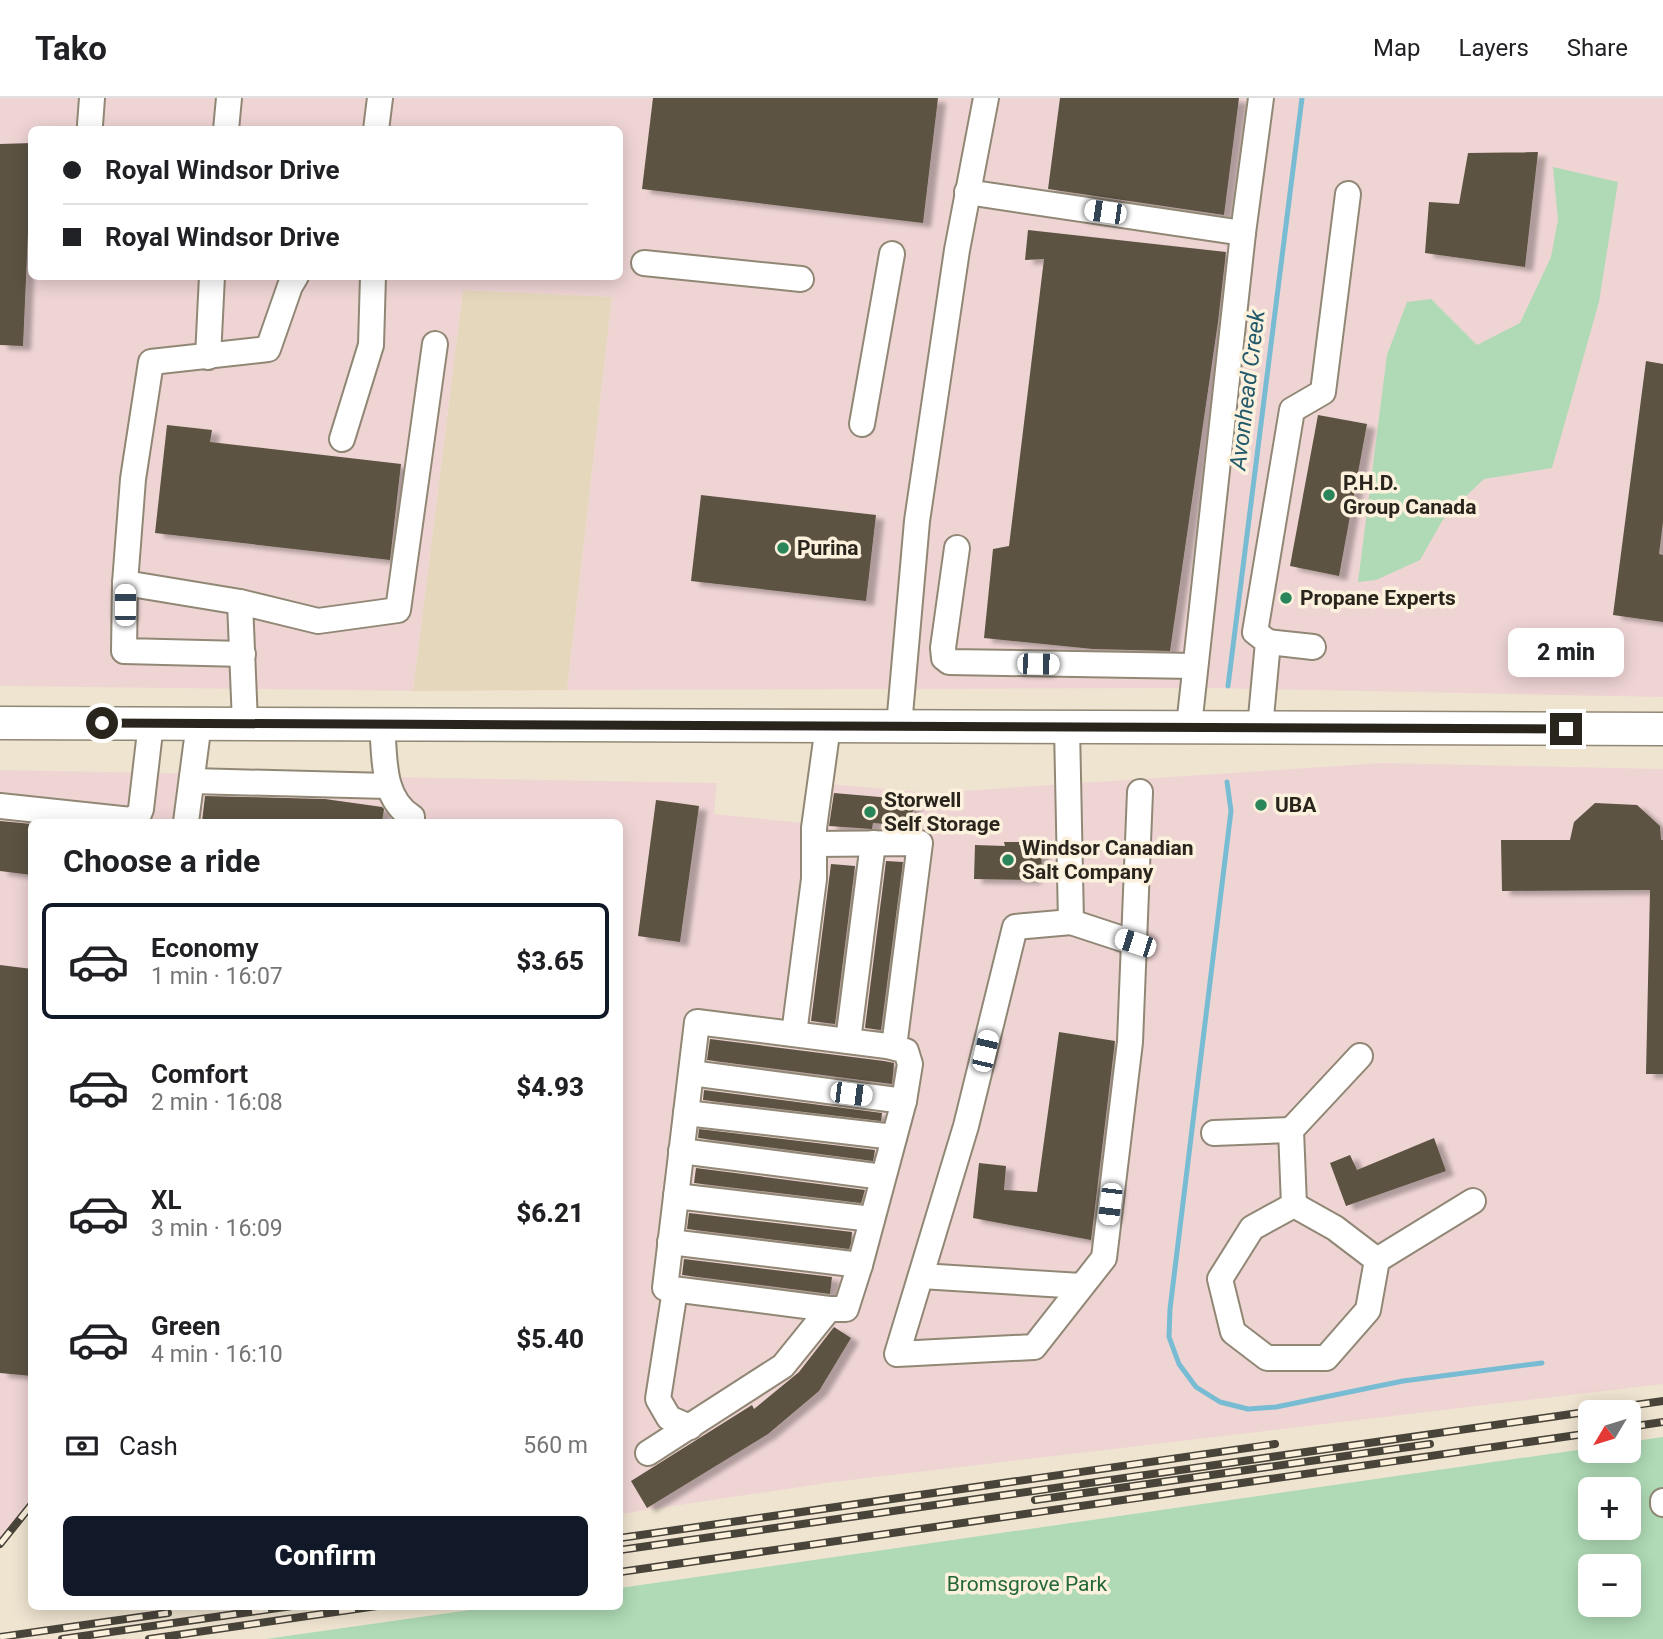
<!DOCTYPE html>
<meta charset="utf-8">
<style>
body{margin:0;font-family:Roboto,sans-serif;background:#f6f6f6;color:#202124;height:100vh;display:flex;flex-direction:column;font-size:26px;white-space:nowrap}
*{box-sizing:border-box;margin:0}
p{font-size:23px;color:#757577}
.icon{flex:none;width:38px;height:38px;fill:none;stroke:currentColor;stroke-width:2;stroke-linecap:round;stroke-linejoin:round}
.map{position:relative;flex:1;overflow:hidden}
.panel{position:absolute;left:28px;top:721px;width:595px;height:791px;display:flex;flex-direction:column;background:#fff;border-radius:10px;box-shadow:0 4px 18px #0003}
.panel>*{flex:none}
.hud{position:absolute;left:28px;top:28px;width:595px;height:154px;border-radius:10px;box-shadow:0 4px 18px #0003;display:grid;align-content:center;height:154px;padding:0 35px;background:#fff}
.needle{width:46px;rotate:232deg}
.buttons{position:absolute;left:1578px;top:1302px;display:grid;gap:14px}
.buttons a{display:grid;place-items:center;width:63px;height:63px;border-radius:10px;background:#fff;box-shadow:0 4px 18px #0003;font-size:35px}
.end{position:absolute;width:32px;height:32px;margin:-16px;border:9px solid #29251d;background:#fff;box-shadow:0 0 0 4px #fff}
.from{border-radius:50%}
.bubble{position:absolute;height:49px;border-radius:10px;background:#fff;box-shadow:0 4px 18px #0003;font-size:23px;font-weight:800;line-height:49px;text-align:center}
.car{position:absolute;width:21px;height:42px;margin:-21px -10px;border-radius:9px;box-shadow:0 0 5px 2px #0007;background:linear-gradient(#fff 24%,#345 0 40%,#fff 0 76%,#345 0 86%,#fff 0)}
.hud b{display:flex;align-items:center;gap:24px;height:66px;font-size:26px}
.hud b+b{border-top:2px solid #e0e0e0}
.hud i{width:18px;height:18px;background:#202124}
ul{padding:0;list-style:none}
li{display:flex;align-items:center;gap:21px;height:116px;margin:0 14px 10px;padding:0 21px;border:4px solid transparent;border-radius:10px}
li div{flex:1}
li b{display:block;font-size:26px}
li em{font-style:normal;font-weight:800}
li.selected{border-color:#111827}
li>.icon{width:63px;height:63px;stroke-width:1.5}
h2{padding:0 35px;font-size:32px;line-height:84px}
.pay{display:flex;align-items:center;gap:18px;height:77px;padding:0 35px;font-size:26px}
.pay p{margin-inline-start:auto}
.action{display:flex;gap:14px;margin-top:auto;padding:14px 35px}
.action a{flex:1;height:80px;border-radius:10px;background:#111827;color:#fff;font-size:28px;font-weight:800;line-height:80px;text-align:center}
header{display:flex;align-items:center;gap:42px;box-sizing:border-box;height:98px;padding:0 35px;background:#fff;border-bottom:2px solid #e0e0e0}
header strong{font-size:33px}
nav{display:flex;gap:38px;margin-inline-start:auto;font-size:24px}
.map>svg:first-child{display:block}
.built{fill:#e5d7bc}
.industrial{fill:#efd4d4;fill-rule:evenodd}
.green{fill:#afdab5;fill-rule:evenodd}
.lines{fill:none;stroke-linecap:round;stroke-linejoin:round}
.stream{stroke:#78bcd3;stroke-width:5}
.building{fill:#5c5342;filter:url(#shadow)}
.minor-casing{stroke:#918775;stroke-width:28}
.major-casing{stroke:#918775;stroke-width:35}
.minor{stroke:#fff;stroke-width:24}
.major{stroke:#fff;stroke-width:32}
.rail-casing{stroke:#49443a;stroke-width:8}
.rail{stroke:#fcf1dd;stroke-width:5;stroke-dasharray:16;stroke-linecap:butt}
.route{stroke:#29251d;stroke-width:9}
.poi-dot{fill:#2b855a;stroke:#fcf1dd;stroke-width:2.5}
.labels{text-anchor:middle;stroke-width:7;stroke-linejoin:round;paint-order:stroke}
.poi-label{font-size:21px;font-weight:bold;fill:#29251d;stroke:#fcf1dd;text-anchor:start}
.park-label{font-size:21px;fill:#226734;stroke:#fcf1dd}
.water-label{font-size:23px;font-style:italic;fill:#225a6b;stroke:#fcf1dd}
</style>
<header>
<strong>Tako</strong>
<nav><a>Map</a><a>Layers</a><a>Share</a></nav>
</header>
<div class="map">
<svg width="1663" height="1541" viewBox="0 0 1663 1541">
<defs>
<filter id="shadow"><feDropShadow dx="8" dy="4.5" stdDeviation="2" flood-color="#0004"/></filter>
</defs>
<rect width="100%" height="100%" fill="#efe4d0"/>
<path class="built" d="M 463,192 L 612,199 L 567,592 L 413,593 Z"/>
<g class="industrial">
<path d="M 0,0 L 1663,0 L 1663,599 L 1209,590 L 567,592 L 612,199 L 463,192 L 413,593 L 0,588 ZM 32,32 L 620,32 L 620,178 L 32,178 Z"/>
<path d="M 1381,665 L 1663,671 L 1663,1286 L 833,1384 L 620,1416 L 620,724 L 32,724 L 32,1413 L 0,1448 L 0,672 L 717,685 L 714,716 L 803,725 L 807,684 L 931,695 Z"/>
</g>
<g class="green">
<path d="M 1553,69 L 1618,84 L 1599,204 L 1552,370 L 1484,381 L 1445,418 L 1420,462 L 1376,482 L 1358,484 L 1387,257 L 1407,204 L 1431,201 L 1477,247 L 1520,225 L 1551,159 L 1558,122 Z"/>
<path d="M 1663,1339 L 1663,1541 L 266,1541 L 491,1509 L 620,1508 L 620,1490 L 1591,1350 L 1591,1353 L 1629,1353 L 1629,1344 ZM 1591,1391 L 1629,1391 L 1629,1430 L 1591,1430 ZM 1591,1468 L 1629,1468 L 1629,1507 L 1591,1507 Z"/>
</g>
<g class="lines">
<g class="stream">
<path d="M 1228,588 L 1302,0"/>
<path d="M 1227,684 L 1231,713 L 1170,1211 L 1169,1239 L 1179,1266 L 1196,1289 L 1220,1304 L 1248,1311 L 1276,1309 L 1403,1283 L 1542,1265"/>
</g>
</g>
<g class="building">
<path d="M 653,0 L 938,0 L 923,125 L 642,91 Z"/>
<path d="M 1060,0 L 1239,0 L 1224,117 L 1048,91 Z"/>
<path d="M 32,45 L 23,248 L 0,247 L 0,46 Z"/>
<path d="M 1538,54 L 1525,169 L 1425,155 L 1429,104 L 1459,106 L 1468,55 Z"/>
<path d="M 1028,132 L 1226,154 L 1218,224 L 1170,553 L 1093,551 L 984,540 L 993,451 L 1009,448 L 1044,161 L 1025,162 Z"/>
<path d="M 1646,263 L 1663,266 L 1663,424 L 1659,456 L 1663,457 L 1663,524 L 1613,517 Z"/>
<path d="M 1318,317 L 1367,326 L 1339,478 L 1290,468 Z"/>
<path d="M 167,327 L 212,332 L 210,344 L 401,366 L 390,462 L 155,435 Z"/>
<path d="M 701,397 L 876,417 L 866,503 L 691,483 Z"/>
<path d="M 834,695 L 914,702 L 911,728 L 873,725 L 872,731 L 829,728 Z"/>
<path d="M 205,698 L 325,701 L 382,709 L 384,711 L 382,724 L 202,724 Z"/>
<path d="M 656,702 L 699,708 L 680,844 L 638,838 Z"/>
<path d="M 1595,705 L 1637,707 L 1660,728 L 1661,742 L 1663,742 L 1663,976 L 1646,976 L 1650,792 L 1502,793 L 1501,742 L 1570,742 L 1574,724 Z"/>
<path d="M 0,723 L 32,726 L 32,777 L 0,773 Z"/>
<path d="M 1004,744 L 1019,744 L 1019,747 L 1041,746 L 1042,776 L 1033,775 L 1033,782 L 974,781 L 975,747 L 1005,748 Z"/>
<path d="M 886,763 L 903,764 L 881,932 L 865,930 Z"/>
<path d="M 831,766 L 855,768 L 835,926 L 811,923 Z"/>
<path d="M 0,867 L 32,871 L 32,1278 L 0,1275 Z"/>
<path d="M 1059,934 L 1115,943 L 1091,1142 L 973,1120 L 979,1065 L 1006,1068 L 1004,1092 L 1037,1094 Z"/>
<path d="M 710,941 L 884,963 L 894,965 L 892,986 L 707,962 Z"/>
<path d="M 704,992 L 882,1015 L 881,1023 L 703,1002 Z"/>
<path d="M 699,1031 L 875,1052 L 873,1063 L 698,1040 Z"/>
<path d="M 1434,1040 L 1446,1073 L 1346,1108 L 1330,1065 L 1350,1057 L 1357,1072 Z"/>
<path d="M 696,1070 L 865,1092 L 861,1105 L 694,1085 Z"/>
<path d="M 689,1115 L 852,1134 L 851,1145 L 849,1151 L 687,1131 Z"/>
<path d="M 684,1161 L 832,1179 L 830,1196 L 682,1177 Z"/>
<path d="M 834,1229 L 851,1240 L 819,1293 L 768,1336 L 647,1410 L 631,1383 L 752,1307 L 754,1311 L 799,1274 Z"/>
</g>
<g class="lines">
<g class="minor-casing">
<g id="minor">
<path d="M 90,27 L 92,0"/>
<path d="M 226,32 L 229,0"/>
<path d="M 376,32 L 380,0"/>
<path d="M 967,94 L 1243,135"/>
<path d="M 644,165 L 801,181"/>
<path d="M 208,259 L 212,178"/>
<path d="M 862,326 L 892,156"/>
<path d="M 342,341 L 371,247 L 373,178"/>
<path d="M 957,450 L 943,550 L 944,560 L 949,564 L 1194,568"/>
<path d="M 125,485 L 124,553 L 243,556"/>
<path d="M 240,504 L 318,523 L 398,512 L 435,246"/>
<path d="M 1268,544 L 1313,549"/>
<path d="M 245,625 L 240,504 L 125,485 L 133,381 L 151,264 L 268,251 L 290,188 L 296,178"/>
<path d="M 382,626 C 385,659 381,700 412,719 L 412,724"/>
<path d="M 899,628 L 917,423 L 957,152 L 986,0"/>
<path d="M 1189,628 L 1243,135 L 1261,0"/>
<path d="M 1067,629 L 1071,824 L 1015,829 L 966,1028 L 897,1256 L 1034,1249 L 1104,1160 L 1130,944 L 1140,694"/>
<path d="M 1260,630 L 1268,544 L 1255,534 L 1292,312 L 1323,294 L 1348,96"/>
<path d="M 192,683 L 388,688"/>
<path d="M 0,708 L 131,722 L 139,716 L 141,711 L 151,625"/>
<path d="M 186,724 L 199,625"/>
<path d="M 814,746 L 920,745 L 894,949"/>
<path d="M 1071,824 L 1135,845"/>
<path d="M 794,936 L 814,781 L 814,730 L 828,628"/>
<path d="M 848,943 L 873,745"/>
<path d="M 1360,958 L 1291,1032 L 1294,1107 L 1252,1130 L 1220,1181 L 1233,1234 L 1267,1260 L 1326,1260 L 1368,1212 L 1377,1162 L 1473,1103"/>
<path d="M 691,975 L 904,1003"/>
<path d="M 686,1015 L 894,1039"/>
<path d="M 1214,1035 L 1291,1032"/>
<path d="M 681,1053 L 883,1079"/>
<path d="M 676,1098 L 872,1121"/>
<path d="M 1294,1107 L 1335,1130 L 1377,1162"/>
<path d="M 670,1144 L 860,1167"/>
<path d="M 921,1178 L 1081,1188"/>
<path d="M 675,1192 L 658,1301 L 669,1320 L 690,1329"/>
<path d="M 648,1355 L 783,1268 L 829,1211 L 846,1211 L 860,1167 L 904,1003 L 910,966 L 906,953 L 887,948 L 697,924 L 665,1190 L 829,1211"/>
<path d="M 1663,1403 L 1663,1406"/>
</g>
</g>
<g class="major-casing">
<path id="major" d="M 0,625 L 1663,631"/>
</g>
<use href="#minor" class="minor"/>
<use href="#major" class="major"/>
<g class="rail-casing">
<g id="rail">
<path d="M 1629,1329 L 1663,1324"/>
<path d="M 1035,1402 L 1430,1346"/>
<path d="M 620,1440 L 1275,1346"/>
<path d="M 0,1446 L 32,1406"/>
<path d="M 620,1452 L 1663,1303"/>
<path d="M 620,1474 L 1591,1335"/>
<path d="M 0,1539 L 168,1515"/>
<path d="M 62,1541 L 292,1508"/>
<path d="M 149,1541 L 377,1508"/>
</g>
</g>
<use href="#rail" class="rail"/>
</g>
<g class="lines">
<path class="route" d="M 102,625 L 1566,631"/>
</g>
<g class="poi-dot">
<circle cx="1329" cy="397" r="7"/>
<circle cx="783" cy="450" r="7"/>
<circle cx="1286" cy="500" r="7"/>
<circle cx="1261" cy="707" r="7"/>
<circle cx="870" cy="714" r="7"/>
<circle cx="1008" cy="762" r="7"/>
</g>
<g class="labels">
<g class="poi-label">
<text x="1343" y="392">P.H.D.<tspan x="1343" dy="24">Group Canada</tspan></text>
<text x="797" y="457">Purina</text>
<text x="1300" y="507">Propane Experts</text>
<text x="884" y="709">Storwell<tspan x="884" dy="24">Self Storage</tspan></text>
<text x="1275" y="714">UBA</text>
<text x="1022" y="757">Windsor Canadian<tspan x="1022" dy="24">Salt Company</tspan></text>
</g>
<g class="park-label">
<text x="1027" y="1493">Bromsgrove Park</text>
</g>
<g class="water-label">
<text transform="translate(1247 292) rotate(-83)" y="8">Avonhead Creek</text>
</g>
</g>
</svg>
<div class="buttons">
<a><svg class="needle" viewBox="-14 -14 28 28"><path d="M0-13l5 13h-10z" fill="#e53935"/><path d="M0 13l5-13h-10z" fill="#757577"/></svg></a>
<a>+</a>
<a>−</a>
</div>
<i class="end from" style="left:102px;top:625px"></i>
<i class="end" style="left:1566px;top:631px"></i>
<div class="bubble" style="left:1508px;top:530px;width:116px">2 min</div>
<i class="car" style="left:1105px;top:114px;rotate:278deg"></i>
<i class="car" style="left:125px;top:507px;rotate:0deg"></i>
<i class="car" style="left:1038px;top:566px;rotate:91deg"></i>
<i class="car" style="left:1135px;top:845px;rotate:288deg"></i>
<i class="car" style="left:985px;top:953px;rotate:13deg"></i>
<i class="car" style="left:851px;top:996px;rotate:97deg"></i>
<i class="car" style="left:1110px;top:1106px;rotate:187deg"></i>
<div class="hud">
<b><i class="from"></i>Royal Windsor Drive</b>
<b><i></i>Royal Windsor Drive</b>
</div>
<section class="panel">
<h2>Choose a ride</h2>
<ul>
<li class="selected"><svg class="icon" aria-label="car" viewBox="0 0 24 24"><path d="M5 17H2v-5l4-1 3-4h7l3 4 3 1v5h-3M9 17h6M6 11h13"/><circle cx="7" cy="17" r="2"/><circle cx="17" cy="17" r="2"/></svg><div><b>Economy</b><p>1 min · 16:07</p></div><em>$3.65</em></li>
<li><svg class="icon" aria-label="car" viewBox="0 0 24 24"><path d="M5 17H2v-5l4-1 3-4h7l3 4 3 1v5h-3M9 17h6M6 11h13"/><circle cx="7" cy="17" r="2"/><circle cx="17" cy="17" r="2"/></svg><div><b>Comfort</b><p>2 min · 16:08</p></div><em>$4.93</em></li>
<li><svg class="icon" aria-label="car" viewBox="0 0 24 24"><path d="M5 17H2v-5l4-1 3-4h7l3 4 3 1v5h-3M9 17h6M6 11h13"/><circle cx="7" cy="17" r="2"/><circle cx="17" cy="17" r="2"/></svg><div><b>XL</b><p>3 min · 16:09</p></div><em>$6.21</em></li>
<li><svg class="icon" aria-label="car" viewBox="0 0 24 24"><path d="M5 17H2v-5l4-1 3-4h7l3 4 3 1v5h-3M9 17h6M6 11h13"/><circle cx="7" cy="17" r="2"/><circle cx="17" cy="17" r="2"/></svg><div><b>Green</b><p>4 min · 16:10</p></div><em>$5.40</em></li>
</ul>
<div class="pay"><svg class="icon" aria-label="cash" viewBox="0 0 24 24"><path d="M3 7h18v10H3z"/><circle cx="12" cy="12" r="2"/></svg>Cash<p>560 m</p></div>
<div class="action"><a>Confirm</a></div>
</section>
</div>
